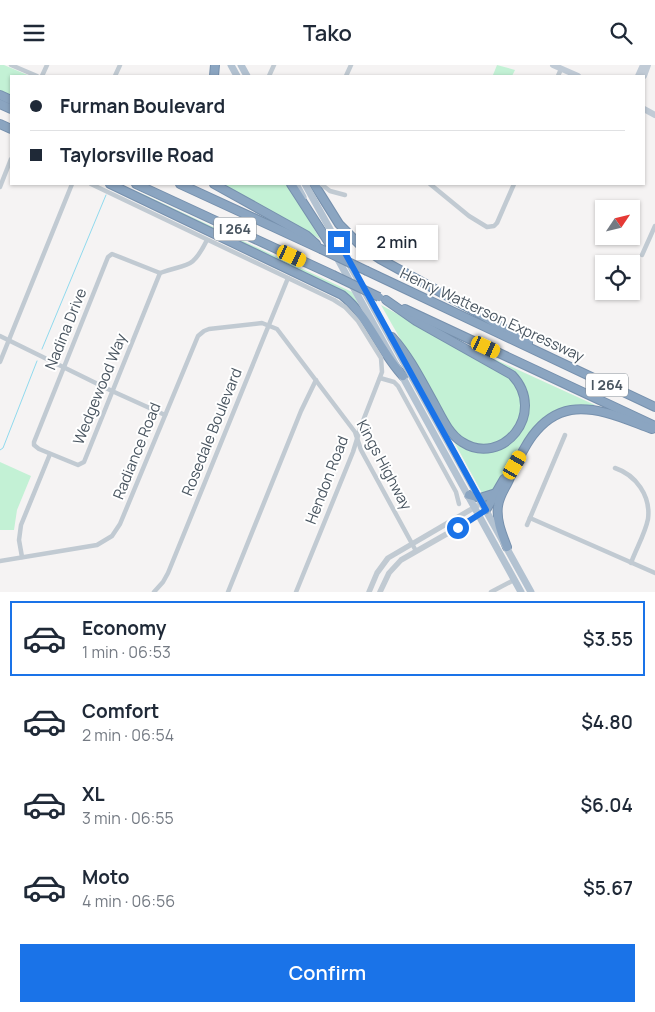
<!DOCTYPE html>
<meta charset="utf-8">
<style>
body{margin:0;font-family:Manrope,sans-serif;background:#f6f6f7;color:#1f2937;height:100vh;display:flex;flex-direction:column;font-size:19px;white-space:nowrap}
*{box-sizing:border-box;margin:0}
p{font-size:16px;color:#747a83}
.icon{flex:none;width:28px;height:28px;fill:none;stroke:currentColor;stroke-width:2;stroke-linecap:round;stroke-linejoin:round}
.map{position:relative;height:527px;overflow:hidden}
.drawer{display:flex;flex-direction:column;background:#fff;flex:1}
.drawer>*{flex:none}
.guide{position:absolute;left:10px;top:10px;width:635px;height:110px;border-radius:0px;box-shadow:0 1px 4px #0004;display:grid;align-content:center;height:110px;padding:0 20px;background:#fff}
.needle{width:32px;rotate:55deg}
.fabs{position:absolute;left:595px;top:135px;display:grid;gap:10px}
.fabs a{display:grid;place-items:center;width:45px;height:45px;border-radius:0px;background:#fff;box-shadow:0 1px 4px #0004;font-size:25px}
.end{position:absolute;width:22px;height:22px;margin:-11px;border:6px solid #1a73e8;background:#fff;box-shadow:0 0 0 2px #fff}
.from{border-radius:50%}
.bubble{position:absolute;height:35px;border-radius:0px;background:#fff;box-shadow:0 1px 4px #0004;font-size:16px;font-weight:600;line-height:35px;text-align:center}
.car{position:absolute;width:15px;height:30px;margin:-15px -8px;border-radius:6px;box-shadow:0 0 4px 1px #0007;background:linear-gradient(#f5c518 24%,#345 0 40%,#f5c518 0 76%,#345 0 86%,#f5c518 0)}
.guide b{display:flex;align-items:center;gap:18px;height:48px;font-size:19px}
.guide b+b{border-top:1px solid #e0e1e3}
.guide i{width:12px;height:12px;background:#1f2937}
ul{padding:9px 0 0;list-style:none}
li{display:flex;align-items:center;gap:15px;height:75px;margin:0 10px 8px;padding:0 10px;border:2px solid transparent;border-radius:0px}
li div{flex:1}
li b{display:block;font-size:19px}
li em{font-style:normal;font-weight:600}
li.active{border-color:#1a73e8}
li>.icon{width:45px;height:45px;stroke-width:1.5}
.cta{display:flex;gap:10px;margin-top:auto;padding:10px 20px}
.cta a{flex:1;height:58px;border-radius:0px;background:#1a73e8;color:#fff;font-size:20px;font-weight:600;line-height:58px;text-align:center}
header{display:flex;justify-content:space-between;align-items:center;height:65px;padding:0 20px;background:#fff;font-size:22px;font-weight:600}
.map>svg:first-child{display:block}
.green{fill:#c3f1d5}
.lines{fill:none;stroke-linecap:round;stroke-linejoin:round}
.stream{stroke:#90daee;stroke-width:1}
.motorway-casing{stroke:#7690ad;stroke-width:10}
.minor{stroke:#c1cad2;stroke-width:4.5}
.tertiary{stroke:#c1cad2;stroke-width:5.5}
.secondary{stroke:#c1cbd6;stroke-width:6}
.primary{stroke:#b3c2d1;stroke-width:7}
.motorway{stroke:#8ba5c1;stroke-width:8}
.motorway-bridge-casing{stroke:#7690ad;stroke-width:10;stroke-linecap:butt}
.motorway-bridge{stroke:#8ba5c1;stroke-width:8}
.route{stroke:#1a73e8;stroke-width:6}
.labels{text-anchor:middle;stroke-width:4;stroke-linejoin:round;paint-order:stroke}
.shield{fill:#fff;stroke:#808990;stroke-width:1}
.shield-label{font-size:14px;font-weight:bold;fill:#4a5661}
.street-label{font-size:15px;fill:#4a5661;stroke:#fff}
</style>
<header><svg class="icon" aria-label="menu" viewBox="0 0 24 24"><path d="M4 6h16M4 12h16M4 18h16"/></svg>Tako<svg class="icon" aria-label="search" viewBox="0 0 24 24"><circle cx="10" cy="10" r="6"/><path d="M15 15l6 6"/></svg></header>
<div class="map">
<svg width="655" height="527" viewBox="0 0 655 527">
<rect width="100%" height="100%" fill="#f5f3f3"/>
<g class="green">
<path d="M 0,0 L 4,0 L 30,11 L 11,11 L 11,30 L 0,26 Z"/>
<path d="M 497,0 L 515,5 L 512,11 L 493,10 Z"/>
<path d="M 220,119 L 288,119 L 320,174 L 233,126 Z"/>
<path d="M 123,121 L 145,130 L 352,227 L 362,245 L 356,239 Z"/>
<path d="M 381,240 L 506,309 C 509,312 513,316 516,320 C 541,354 489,409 449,360 Z"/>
<path d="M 481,288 L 595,340 C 587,340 577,339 569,341 C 530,350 515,392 496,423 L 492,427 L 483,430 L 452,373 L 480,385 C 489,381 513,373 520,367 C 530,358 529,338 525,326 Z"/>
<path d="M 0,397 L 31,411 L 17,445 L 14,465 L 0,465 Z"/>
</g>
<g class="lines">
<g class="stream">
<path d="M 42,284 L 106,130"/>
<path d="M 0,385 L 3,383 L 37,296"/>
</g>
<g class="motorway-casing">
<g id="motorway">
<path d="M 214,11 L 215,0"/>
<path d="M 0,30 L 11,35"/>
<path d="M 0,39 L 11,44"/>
<path d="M 0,59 L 11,64"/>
<path d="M 110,119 L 342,230 C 369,252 379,285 403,311"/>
<path d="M 136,119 L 333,210"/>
<path d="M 180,119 L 321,184"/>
<path d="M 214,119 L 306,170 L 316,179"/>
<path d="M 291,119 L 333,184"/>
<path d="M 314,119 L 339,159 L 362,182 L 380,194 L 482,250 L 528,278"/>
<path d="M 367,206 L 655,342"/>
<path d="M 386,235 L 416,256 L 512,310 C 548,348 502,403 462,377 C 449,369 442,353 435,340 C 422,317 410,292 392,272"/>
<path d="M 405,244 L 655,361"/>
<path d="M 469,430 L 480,433 L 496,428"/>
<path d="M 486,445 L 504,414"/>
<path d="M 507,482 C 502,469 496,455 498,441 C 499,432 504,425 508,417 C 521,388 536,351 571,345 C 599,341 627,355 652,364"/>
</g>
</g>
<g class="minor">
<path d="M 11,0 L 37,11"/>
<path d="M 42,11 L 47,0"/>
<path d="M 115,11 L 120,0"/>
<path d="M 269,11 L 274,0"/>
<path d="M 346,11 L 351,0"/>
<path d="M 558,11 L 561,4"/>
<path d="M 91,119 L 334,235 L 345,242 L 358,256 L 381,293 L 382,307 L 361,361 L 353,387 L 296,527"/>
<path d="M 321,119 L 330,126 L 345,130"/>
<path d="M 430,119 L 469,151 L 487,162 L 494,161 L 497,158 L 514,119"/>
<path d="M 0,122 L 11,94"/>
<path d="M 112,189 L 160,208 L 84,397 L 78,400 L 39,384 L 34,380 L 34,377 L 108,192 Z"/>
<path d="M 642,190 L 655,161"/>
<path d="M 160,208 C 188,198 192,205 207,175"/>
<path d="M 0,271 L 112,326 L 165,350"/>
<path d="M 0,297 L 72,119"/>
<path d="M 380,313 L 394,317 L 398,321 L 456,427 L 459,439"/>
<path d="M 615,403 C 636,410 651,431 648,454 C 645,469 636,484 631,498"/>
<path d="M 530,453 L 655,508"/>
<path d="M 527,460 L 565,370"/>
<path d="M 22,492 L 19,475 L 21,460 L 50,389"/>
<path d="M 0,496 L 97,480 L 112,471 L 120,459 L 198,271 L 204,266 L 209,264 L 262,258 L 277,264 L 355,367 L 361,385 L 416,486"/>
<path d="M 154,527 L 163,517 L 168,508 L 288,213"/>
<path d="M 228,527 L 301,346 L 316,315"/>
<path d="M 491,527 L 514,515"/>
</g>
<g class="tertiary">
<path d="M 369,527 L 377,508 L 388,493 L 477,441"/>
<path d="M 380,527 L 389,508 L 401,495 L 471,455 L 486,445"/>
</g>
<g class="secondary">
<path d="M 553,0 L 578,11"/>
<path d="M 638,11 L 643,0"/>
<path d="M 644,11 L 648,0"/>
<path d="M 644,44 L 655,50"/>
</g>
<g class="primary">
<path d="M 231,0 L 237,11"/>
<path d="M 241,0 L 247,11"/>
<path d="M 296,119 L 303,132"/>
<path d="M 305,119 L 531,527"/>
<path d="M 335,189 L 521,527"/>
</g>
<use href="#motorway" class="motorway"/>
<g class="motorway-bridge-casing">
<g id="motorway-bridge">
<path d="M 321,184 L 367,206"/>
<path d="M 333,210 L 379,232"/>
</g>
</g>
<use href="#motorway-bridge" class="motorway-bridge"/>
</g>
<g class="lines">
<path class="route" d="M 339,177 L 486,445 L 458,463"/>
</g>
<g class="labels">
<g class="shield">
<rect x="214" y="152.5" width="42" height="23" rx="4"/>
<rect x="586" y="308.5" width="42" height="23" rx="4"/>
</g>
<g class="shield-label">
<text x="235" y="169">I 264</text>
<text x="607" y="325">I 264</text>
</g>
<g class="street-label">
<text transform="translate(492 250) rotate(25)" y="5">Henry Watterson Expressway</text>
<text transform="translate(66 264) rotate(-68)" y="5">Nadina Drive</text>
<text transform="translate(100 324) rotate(-68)" y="5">Wedgewood Way</text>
<text transform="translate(212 367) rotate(-68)" y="5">Rosedale Boulevard</text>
<text transform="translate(137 386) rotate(-68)" y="5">Radiance Road</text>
<text transform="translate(384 400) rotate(62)" y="5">Kings Highway</text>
<text transform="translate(327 415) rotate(-69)" y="5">Hendon Road</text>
</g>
</g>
</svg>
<div class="fabs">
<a><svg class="needle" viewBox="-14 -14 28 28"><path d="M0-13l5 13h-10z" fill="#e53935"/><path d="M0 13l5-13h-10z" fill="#747a83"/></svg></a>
<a><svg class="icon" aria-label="locate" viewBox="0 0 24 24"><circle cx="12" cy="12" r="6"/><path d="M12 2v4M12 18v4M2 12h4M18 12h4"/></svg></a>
</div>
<i class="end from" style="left:458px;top:463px"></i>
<i class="end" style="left:339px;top:177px"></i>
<div class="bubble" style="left:356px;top:160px;width:82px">2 min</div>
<i class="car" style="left:292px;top:191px;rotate:115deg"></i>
<i class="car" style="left:486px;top:282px;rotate:115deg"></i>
<i class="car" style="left:515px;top:400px;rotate:30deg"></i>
<div class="guide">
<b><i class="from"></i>Furman Boulevard</b>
<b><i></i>Taylorsville Road</b>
</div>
</div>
<section class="drawer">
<ul>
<li class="active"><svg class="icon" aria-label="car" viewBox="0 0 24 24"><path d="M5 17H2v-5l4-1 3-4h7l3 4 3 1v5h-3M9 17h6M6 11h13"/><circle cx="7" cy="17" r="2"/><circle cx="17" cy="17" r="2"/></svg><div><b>Economy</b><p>1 min · 06:53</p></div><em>$3.55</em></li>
<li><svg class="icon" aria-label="car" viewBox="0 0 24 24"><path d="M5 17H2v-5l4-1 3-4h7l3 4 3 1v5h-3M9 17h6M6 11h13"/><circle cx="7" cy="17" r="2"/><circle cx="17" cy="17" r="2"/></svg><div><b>Comfort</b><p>2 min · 06:54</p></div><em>$4.80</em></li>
<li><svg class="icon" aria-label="car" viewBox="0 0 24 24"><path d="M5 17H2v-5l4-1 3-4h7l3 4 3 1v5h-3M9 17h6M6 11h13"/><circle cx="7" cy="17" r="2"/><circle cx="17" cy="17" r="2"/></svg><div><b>XL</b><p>3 min · 06:55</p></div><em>$6.04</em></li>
<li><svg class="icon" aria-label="car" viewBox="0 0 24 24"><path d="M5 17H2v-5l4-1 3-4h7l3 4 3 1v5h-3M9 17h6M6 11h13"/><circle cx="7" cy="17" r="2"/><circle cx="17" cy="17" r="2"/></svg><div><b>Moto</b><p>4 min · 06:56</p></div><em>$5.67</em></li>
</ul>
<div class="cta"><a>Confirm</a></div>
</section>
